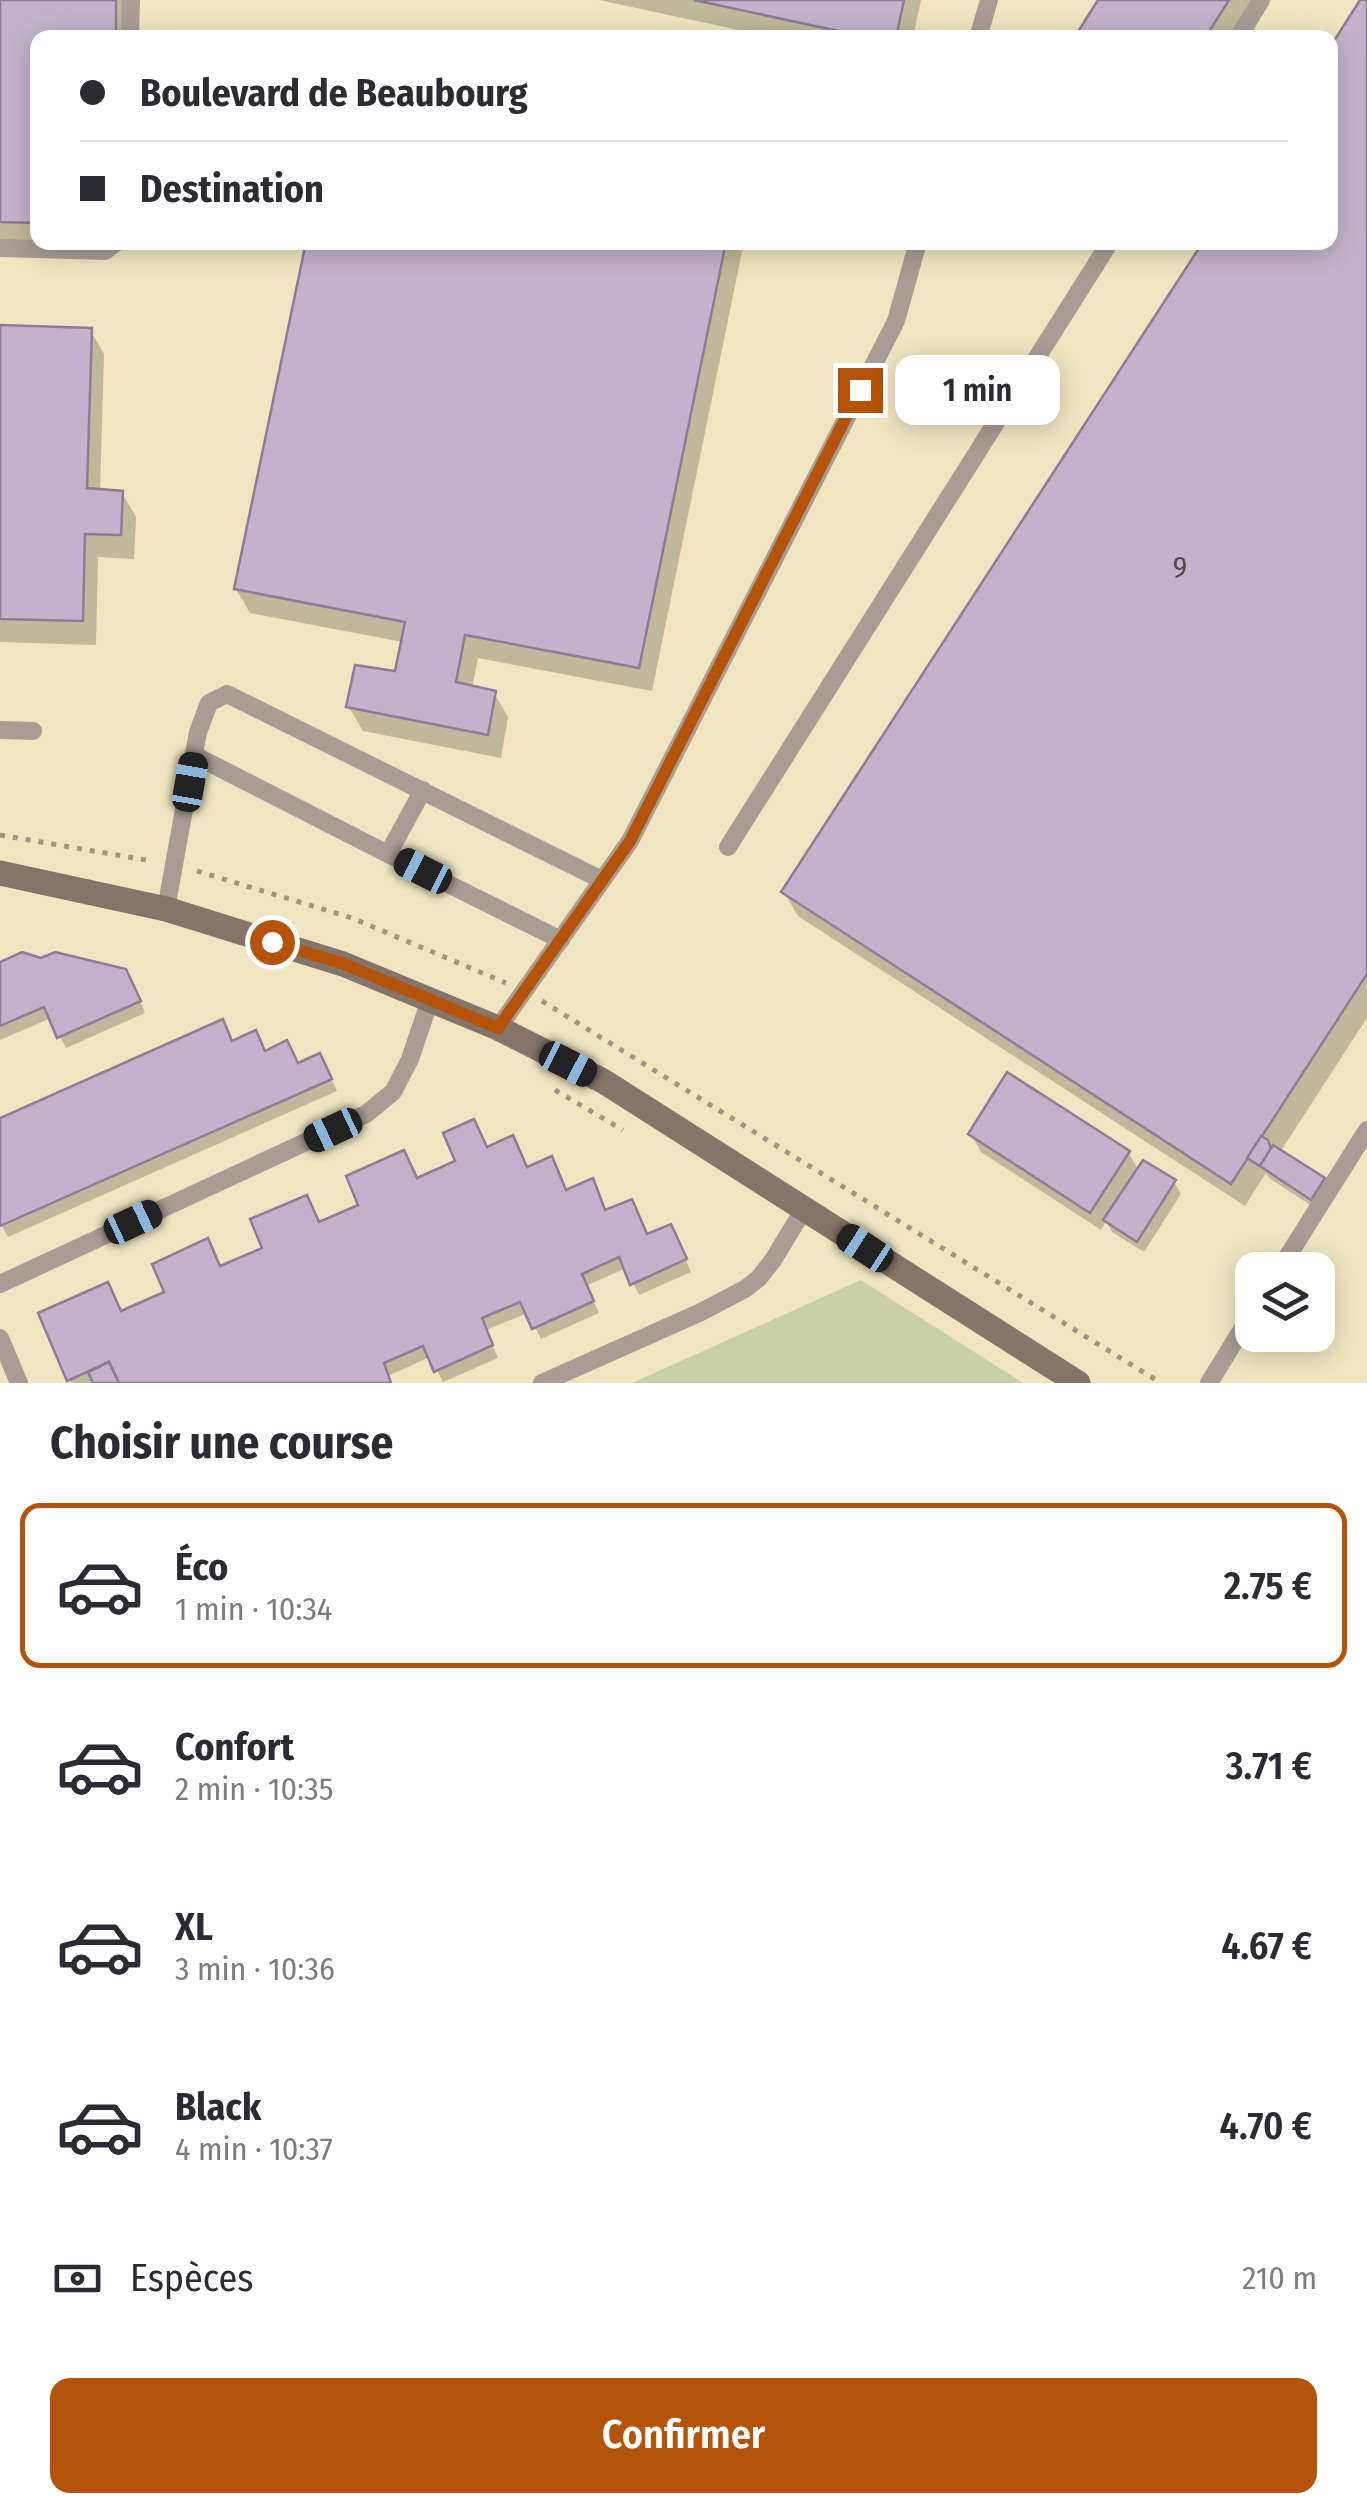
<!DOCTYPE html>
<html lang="fr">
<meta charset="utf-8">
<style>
body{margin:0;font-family:"Fira Sans Condensed",sans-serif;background:#f2f2f3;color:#2b2b33;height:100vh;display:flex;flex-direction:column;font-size:38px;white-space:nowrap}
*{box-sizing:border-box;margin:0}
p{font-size:32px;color:#7c7c81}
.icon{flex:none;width:55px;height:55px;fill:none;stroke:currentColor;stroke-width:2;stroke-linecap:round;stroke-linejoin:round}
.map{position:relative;height:1383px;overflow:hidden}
.details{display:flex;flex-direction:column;background:#fff;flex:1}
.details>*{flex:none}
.guide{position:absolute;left:30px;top:30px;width:1308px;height:220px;border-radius:20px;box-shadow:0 5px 25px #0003;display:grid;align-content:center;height:220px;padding:0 50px;background:#fff}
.buttons{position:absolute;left:1235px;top:1252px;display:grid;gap:20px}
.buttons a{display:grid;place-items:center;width:100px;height:100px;border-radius:20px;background:#fff;box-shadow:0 5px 25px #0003;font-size:50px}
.end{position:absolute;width:45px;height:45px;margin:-22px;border:12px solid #b45309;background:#fff;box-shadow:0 0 0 5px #fff}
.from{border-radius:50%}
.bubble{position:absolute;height:70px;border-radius:20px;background:#fff;box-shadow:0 5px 25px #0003;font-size:32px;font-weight:600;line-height:70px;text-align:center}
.car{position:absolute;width:30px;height:60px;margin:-30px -15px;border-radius:12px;box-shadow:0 0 8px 2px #0007;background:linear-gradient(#222 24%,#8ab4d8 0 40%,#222 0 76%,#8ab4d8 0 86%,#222 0)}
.guide b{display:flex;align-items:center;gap:35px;height:95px;font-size:38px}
.guide b+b{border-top:2px solid #e1e1e2}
.guide i{width:25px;height:25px;background:#2b2b33}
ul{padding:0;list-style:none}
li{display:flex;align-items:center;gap:30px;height:165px;margin:0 20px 15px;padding:0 30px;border:5px solid transparent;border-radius:20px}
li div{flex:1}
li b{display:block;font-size:38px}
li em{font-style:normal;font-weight:600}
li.active{border-color:#b45309}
li>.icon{width:90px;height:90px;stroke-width:1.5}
h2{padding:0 50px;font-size:45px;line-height:120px}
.pay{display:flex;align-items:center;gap:25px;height:110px;padding:0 50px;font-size:38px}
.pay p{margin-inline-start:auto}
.primary-button{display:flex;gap:20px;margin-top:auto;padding:20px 50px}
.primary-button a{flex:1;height:115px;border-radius:20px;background:#b45309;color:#fff;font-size:40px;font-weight:600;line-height:115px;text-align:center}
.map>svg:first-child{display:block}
.built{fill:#efe6c1;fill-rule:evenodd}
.green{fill:#c9d0a5}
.shadow{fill:#0003}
.building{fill:#c3b2cb;stroke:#8d7d94;stroke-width:2.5}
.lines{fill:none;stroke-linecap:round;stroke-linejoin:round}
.path{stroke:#9c9782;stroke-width:5;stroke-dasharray:5 8;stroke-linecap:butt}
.service{stroke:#a89d94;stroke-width:18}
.secondary{stroke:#857569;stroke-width:25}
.route{stroke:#b45309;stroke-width:12}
.labels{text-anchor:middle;stroke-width:8;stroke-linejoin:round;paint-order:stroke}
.number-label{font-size:30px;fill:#514a48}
</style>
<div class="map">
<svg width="1367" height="1383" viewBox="0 0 1367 1383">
<rect width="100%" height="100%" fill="#f7f0d2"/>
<path class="built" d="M 0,0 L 1367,0 L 1367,1383 L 0,1383 ZM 38,38 L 1330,38 L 1330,242 L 38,242 ZM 1252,1270 L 1318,1270 L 1318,1335 L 1252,1335 Z"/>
<path class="green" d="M 861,1280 L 1023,1383 L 632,1383 Z"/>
<g class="shadow">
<path d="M 0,0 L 130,0 L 129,38 L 38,38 L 38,242 L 124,242 L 124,248 L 0,245 Z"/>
<path d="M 599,0 L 921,0 L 913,38 L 776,38 Z"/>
<path d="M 1101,0 L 1258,0 L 1234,38 L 1077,38 Z"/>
<path d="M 1363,0 L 1367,0 L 1367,1018 L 1280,1152 L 1323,1180 L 1330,1191 L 1318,1210 L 1269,1178 L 1266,1173 L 1245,1206 L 798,916 L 784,892 L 1330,242 L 1330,51 Z"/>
<path d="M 430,242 L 744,242 L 652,691 L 478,658 L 472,689 L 494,693 L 508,717 L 501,758 L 363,731 L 349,707 L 397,674 L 403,642 L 250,613 L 236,589 Z"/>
<path d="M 0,327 L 90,330 L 104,354 L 100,492 L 122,493 L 136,517 L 134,559 L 98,557 L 96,645 L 0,642 Z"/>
<path d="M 0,964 L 132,983 L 145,1013 L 66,1048 L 51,1018 L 0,1040 Z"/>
<path d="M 232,1044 L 298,1066 L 326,1068 L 337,1091 L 8,1237 L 0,1223 L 0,1121 Z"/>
<path d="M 971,1134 L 1128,1152 L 1139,1171 L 1174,1182 L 1181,1194 L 1144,1252 L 1112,1232 L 1106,1221 L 1101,1230 L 981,1152 Z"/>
<path d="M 487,1150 L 527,1170 L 566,1193 L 598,1193 L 606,1213 L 647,1237 L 677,1239 L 691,1272 L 639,1295 L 626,1268 L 586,1286 L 599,1313 L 541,1339 L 528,1313 L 486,1330 L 498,1358 L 443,1382 L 430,1357 L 388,1376 L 391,1383 L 71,1383 L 41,1314 L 121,1314 Z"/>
</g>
<g class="building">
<path d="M 0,0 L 116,0 L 116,38 L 38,38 L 38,223 L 0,222 Z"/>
<path d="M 694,0 L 904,0 L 896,38 L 871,38 Z"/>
<path d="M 1098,0 L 1229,0 L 1205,38 L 1074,38 Z"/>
<path d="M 1360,0 L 1367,0 L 1367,974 L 1231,1184 L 781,892 L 1203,242 L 1330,242 L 1330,47 Z"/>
<path d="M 306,242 L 726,242 L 639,668 L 465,635 L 456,682 L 496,691 L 488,735 L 346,707 L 355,665 L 395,671 L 405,622 L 234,589 Z"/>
<path d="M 0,325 L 92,328 L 87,488 L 123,491 L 121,535 L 85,534 L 83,621 L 0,619 Z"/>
<path d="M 22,952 L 41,958 L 55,952 L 126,969 L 141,1001 L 57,1038 L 44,1007 L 0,1026 L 0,962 Z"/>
<path d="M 223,1019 L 232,1041 L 256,1030 L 265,1051 L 287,1040 L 298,1063 L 320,1053 L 332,1079 L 0,1226 L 0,1118 Z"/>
<path d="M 1007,1072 L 1130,1151 L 1090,1213 L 968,1134 Z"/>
<path d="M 474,1119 L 487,1147 L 513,1135 L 527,1167 L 552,1156 L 566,1190 L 593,1178 L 605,1210 L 632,1199 L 647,1234 L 671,1224 L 687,1259 L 630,1285 L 619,1257 L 582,1274 L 594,1301 L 532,1329 L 520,1302 L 482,1318 L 493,1345 L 434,1372 L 423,1346 L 384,1363 L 391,1383 L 119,1383 L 109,1362 L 67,1381 L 38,1313 L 108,1282 L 121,1311 L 164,1292 L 152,1264 L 208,1238 L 220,1266 L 262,1248 L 250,1219 L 307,1195 L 319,1222 L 358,1205 L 346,1176 L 404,1150 L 417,1178 L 455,1161 L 443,1133 Z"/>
<path d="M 1261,1136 L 1268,1140 L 1271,1150 L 1260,1166 L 1247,1158 Z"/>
<path d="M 1273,1145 L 1325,1178 L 1311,1200 L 1260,1166 Z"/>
<path d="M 1143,1160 L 1176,1180 L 1137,1242 L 1103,1220 Z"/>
<path d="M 109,1362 L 119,1383 L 93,1383 L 88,1372 Z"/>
</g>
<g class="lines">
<g class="path">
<path d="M 0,835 L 152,861"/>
<path d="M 197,871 L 352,918 L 506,983"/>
<path d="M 542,1001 L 1161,1383"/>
<path d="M 555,1090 L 623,1130"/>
</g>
<g class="service">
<path d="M 130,38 L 131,0"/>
<path d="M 978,38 L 989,0"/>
<path d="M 1238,38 L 1261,0"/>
<path d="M 0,248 L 105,251 L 117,242"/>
<path d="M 0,730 L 33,731"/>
<path d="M 194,755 L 388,854 L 423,790"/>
<path d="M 728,847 L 1110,242"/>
<path d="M 388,854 L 561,940"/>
<path d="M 166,909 L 198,732 L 209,703 L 227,694 L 602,880"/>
<path d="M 498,1028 L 630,841 L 896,321 L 918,242"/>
<path d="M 1279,1270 L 1367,1130"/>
<path d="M 0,1284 L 366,1114 L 393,1092 L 410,1059 L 430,1000"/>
<path d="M 0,1338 L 19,1383"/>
<path d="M 542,1383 L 699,1313 L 745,1289 L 759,1278 L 773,1260 L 804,1209"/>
<path d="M 1209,1383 L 1252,1313"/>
</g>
<path class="secondary" d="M 0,873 L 166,909 L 343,964 L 498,1028 L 603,1081 L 1078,1383"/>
</g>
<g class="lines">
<path class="route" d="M 272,942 L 344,964 L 498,1028 L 630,841 L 860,390"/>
</g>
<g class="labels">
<g class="number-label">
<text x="1180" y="577">9</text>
</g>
</g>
</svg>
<div class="buttons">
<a><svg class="icon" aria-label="layers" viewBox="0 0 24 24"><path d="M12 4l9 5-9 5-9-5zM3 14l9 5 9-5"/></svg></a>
</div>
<i class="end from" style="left:272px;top:942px"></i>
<i class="end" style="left:860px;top:390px"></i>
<div class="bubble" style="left:895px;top:355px;width:165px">1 min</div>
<i class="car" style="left:190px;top:782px;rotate:10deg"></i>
<i class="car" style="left:423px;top:871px;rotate:297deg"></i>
<i class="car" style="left:568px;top:1064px;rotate:117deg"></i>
<i class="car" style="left:333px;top:1130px;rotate:245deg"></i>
<i class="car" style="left:133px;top:1222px;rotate:65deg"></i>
<i class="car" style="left:865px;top:1248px;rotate:303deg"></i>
<div class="guide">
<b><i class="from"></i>Boulevard de Beaubourg</b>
<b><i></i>Destination</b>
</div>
</div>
<section class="details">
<h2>Choisir une course</h2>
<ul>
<li class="active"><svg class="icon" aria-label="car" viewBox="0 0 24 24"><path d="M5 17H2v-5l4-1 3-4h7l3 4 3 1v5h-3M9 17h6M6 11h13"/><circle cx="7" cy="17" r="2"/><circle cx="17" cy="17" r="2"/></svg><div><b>Éco</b><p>1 min · 10:34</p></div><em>2.75 €</em></li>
<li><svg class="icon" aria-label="car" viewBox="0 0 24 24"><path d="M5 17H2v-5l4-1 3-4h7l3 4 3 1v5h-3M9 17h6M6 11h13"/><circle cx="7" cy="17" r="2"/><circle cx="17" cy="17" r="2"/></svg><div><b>Confort</b><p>2 min · 10:35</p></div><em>3.71 €</em></li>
<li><svg class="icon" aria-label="car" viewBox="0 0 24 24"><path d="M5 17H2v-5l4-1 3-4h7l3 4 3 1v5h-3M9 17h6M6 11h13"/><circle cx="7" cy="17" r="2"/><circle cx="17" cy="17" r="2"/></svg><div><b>XL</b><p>3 min · 10:36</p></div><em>4.67 €</em></li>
<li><svg class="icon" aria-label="car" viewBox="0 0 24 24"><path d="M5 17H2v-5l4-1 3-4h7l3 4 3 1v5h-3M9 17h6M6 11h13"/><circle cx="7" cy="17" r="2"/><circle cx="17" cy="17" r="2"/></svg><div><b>Black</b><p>4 min · 10:37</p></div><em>4.70 €</em></li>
</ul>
<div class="pay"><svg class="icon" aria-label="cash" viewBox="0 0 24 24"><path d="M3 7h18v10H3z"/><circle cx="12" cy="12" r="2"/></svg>Espèces<p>210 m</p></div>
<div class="primary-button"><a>Confirmer</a></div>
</section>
